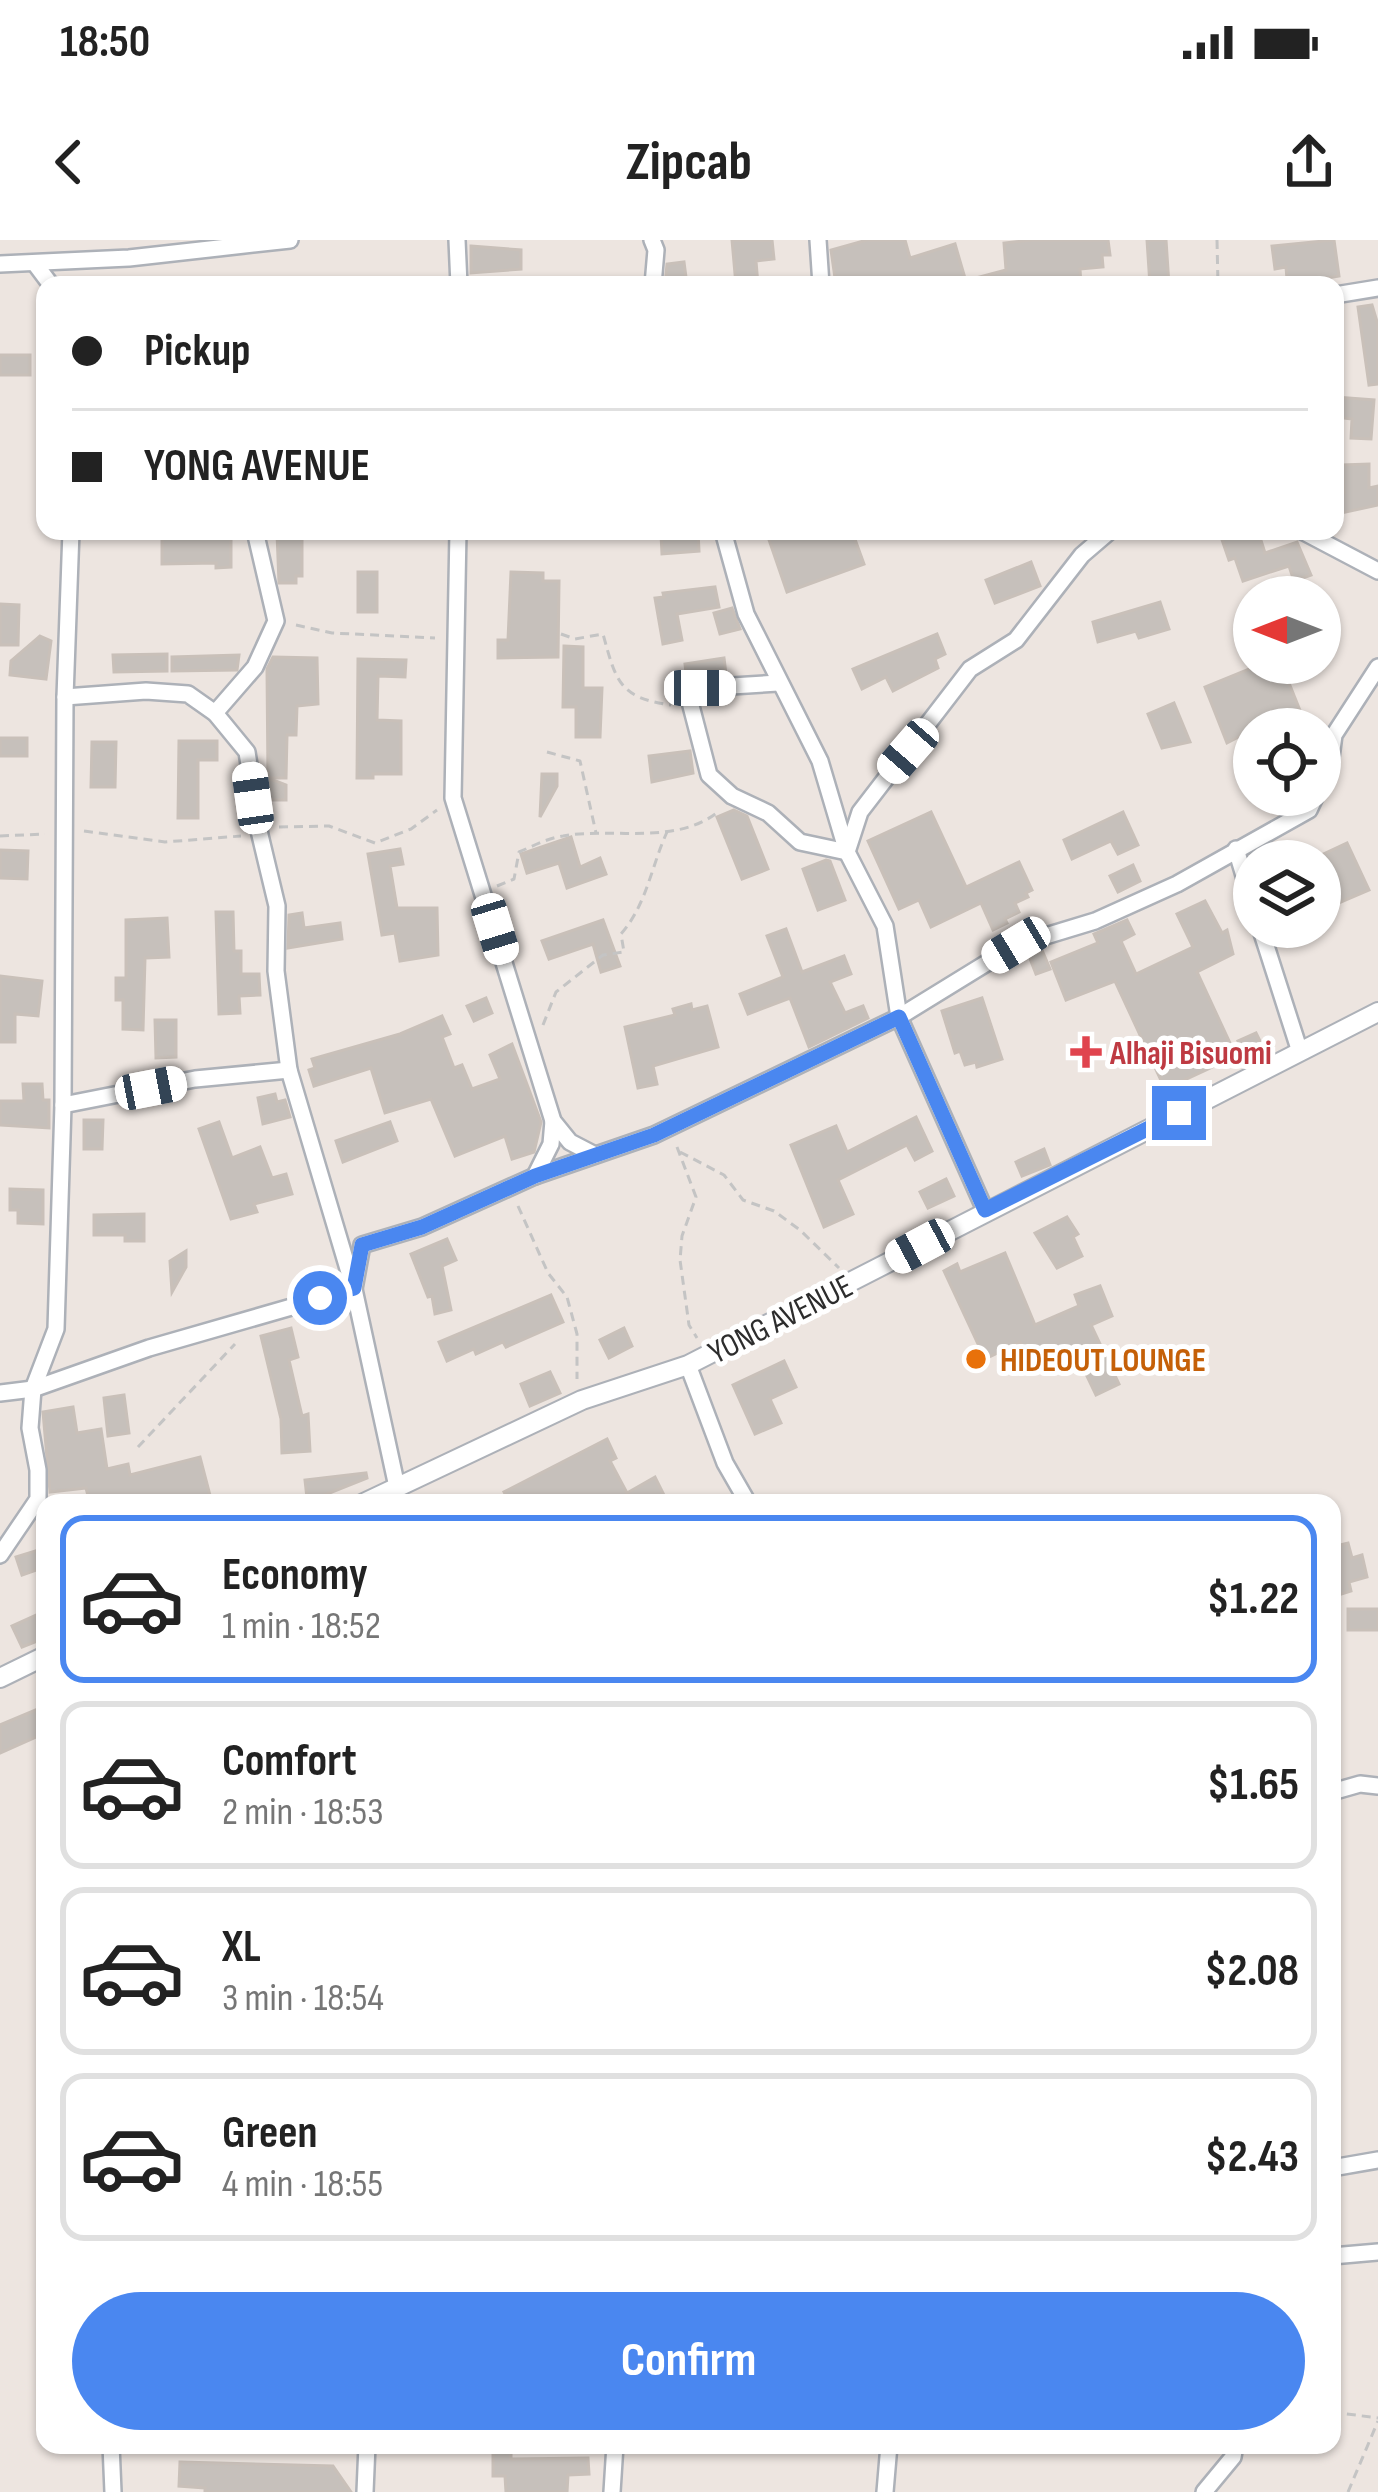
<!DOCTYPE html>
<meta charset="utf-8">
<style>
body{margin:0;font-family:"Sofia Sans Condensed",sans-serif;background:#f6f6f6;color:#222;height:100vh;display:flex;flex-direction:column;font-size:45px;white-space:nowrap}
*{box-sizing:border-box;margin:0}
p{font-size:39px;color:#767676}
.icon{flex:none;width:66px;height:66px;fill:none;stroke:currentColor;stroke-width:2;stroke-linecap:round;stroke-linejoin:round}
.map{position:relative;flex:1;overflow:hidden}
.details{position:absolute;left:36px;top:1254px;width:1305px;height:960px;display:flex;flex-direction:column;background:#fff;border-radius:24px;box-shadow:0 3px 9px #0004}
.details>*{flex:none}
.guide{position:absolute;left:36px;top:36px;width:1308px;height:264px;border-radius:24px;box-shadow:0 3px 9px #0004;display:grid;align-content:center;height:264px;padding:0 36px;background:#fff}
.needle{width:78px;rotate:270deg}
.buttons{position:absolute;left:1233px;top:336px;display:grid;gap:24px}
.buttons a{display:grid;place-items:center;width:108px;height:108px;border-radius:50%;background:#fff;box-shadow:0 3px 9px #0004;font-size:60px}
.end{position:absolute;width:54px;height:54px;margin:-27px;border:15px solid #4a87f0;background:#fff;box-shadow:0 0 0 6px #fff}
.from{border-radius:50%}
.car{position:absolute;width:36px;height:72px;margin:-36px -18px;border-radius:15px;box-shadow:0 0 9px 3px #0007;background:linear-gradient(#fff 24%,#345 0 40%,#fff 0 76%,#345 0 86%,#fff 0)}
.guide b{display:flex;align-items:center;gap:42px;height:114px;font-size:45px}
.guide b+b{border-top:3px solid #e0e0e0}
.guide i{width:30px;height:30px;background:#222}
ul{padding:21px 0 0;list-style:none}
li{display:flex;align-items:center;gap:36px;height:168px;margin:0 24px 18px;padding:0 12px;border:6px solid #e0e0e0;border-radius:24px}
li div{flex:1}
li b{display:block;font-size:45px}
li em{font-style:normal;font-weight:700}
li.on{border-color:#4a87f0}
li>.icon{width:108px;height:108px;stroke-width:1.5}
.action{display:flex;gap:24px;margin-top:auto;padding:24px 36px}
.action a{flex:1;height:138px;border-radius:72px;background:#4a87f0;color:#fff;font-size:48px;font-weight:700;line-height:138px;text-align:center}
.status{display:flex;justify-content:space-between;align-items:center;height:84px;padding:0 60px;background:#fff;direction:ltr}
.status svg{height:33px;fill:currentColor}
header{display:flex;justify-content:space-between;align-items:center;height:156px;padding:0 36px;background:#fff;font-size:54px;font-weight:700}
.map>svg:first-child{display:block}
.building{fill:#c6c0bb;stroke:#c9c0b9;stroke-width:3}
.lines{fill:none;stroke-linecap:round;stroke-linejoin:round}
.minor-casing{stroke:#adb1b8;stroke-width:20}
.tertiary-casing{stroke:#adb1b8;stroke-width:22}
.path{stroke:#c4c4c4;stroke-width:3;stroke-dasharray:9 6;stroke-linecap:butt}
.minor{stroke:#fff;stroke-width:15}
.tertiary{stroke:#fff;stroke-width:18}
.route{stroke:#4a87f0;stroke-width:15}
.health-dot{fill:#e0444e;stroke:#fff;stroke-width:4.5}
.food-dot{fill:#e8710a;stroke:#fff;stroke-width:4.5}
.labels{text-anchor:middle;stroke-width:10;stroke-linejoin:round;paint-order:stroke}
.health-label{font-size:33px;font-weight:bold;fill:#be3a42;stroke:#fff;text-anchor:start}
.street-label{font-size:33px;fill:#2d2d2d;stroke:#fff}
.food-label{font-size:33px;font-weight:bold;fill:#c56008;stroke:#fff;text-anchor:start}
</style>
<div class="status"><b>18:50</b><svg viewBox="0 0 49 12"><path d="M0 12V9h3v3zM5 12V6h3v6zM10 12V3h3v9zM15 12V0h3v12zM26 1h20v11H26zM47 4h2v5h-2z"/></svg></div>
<header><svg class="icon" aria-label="back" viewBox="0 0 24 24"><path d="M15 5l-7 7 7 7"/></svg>Zipcab<svg class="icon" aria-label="share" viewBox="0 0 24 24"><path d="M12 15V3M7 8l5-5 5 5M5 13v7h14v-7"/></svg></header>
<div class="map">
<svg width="1378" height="2252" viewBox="0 0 1378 2252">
<rect width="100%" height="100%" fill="#ede5e0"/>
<g class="building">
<path d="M 732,0 L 772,0 L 774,19 L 756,21 L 758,45 L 736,45 Z"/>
<path d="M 867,0 L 905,0 L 910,18 L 955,4 L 967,45 L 836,45 L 831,10 Z"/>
<path d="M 1033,0 L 1108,0 L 1110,15 L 1102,15 L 1103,27 L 1080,29 L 1081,45 L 969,45 L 968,40 L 1006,30 L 1004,3 Z"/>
<path d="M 1147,0 L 1166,0 L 1169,45 L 1150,45 Z"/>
<path d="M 1334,0 L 1339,36 L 1327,38 L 1327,42 L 1297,45 L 1297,38 L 1287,39 L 1286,27 L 1275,29 L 1272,6 Z"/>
<path d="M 471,6 L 521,10 L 521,29 L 471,33 Z"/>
<path d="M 684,22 L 687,45 L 665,45 L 667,24 Z"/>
<path d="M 1372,65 L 1378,85 L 1378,144 L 1369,145 L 1358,67 Z"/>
<rect x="0" y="115" width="30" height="20"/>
<path d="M 1335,157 L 1374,160 L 1371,199 L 1351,198 L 1352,179 L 1335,177 Z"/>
<path d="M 1369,224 L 1369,248 L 1378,246 L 1378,265 L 1341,273 L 1336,255 L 1344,253 L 1342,225 Z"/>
<path d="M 766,291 L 852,291 L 864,324 L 787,352 Z"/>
<path d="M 1219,291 L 1258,291 L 1265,313 L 1297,302 L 1311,335 L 1294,341 L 1289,326 L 1243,341 L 1235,318 L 1229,320 Z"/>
<path d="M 698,292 L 699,311 L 662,314 L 661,294 Z"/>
<path d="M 277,293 L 302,294 L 302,336 L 296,336 L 296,343 L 279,343 Z"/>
<path d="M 231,295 L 231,327 L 216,328 L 216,323 L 162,324 L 162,298 Z"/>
<path d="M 1031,322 L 1040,346 L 995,363 L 986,340 Z"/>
<rect x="358" y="332" width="19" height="40"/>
<path d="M 511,332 L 543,333 L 543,341 L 559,341 L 558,417 L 498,418 L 498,400 L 508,400 Z"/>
<path d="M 715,347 L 719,367 L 677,374 L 682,400 L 663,404 L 655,358 L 664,357 L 663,353 Z"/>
<path d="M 1160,362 L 1169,389 L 1139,398 L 1136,391 L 1098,402 L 1093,382 Z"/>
<path d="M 0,364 L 19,365 L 18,405 L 0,405 Z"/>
<path d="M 732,368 L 740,389 L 720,394 L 714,373 Z"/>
<path d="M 937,394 L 945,414 L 935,419 L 938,428 L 893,451 L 886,437 L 862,449 L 853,429 Z"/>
<path d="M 40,396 L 51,401 L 46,439 L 10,435 L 11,421 Z"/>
<path d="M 564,406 L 583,407 L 583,448 L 602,448 L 600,497 L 576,497 L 576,467 L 563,467 Z"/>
<path d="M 167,414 L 167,431 L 114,432 L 113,415 Z"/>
<path d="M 239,415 L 237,430 L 172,431 L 172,417 Z"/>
<path d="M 273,417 L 317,418 L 318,464 L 297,466 L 296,495 L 287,495 L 286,538 L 268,538 L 267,429 Z"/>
<path d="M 724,418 L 726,434 L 698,436 L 687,442 L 685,424 Z"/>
<path d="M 358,419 L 406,420 L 405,437 L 378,436 L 377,480 L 401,481 L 401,534 L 373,534 L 373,538 L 357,538 Z"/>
<path d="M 1264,423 L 1281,423 L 1301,473 L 1295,476 L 1302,489 L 1254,489 L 1227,503 L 1205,447 Z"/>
<path d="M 1174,463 L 1190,502 L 1162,508 L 1148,474 Z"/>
<rect x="0" y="498" width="27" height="18"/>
<path d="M 179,501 L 217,501 L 217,520 L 198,520 L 198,578 L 178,578 Z"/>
<path d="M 92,502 L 116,502 L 115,547 L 91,547 Z"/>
<path d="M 690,511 L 693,533 L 652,542 L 649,516 Z"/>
<path d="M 542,534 L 557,534 L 557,546 L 540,577 Z"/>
<path d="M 268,538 L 286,545 L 286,560 L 267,560 Z"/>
<path d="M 734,570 L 747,576 L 768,629 L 742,639 L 717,577 Z"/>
<path d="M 931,572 L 966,647 L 1019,622 L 1032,650 L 1026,653 L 1028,657 L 1015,663 L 1019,672 L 1005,679 L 1007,683 L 993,690 L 981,663 L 931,687 L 919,660 L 899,669 L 868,601 Z"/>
<path d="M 1123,572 L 1138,605 L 1118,614 L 1111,601 L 1072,619 L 1064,600 Z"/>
<path d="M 571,597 L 580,627 L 600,618 L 606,634 L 567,648 L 559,623 L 527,633 L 521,614 Z"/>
<path d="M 1347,603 L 1369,650 L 1320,671 L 1320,649 L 1327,646 L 1317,617 Z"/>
<path d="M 400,609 L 403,624 L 390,626 L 397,668 L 437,668 L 438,715 L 400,721 L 395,693 L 382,695 L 368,614 Z"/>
<path d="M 0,610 L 28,611 L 27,639 L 0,638 Z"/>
<path d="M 826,620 L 830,621 L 845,660 L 818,670 L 803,629 Z"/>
<path d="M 1133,625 L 1140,641 L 1118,652 L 1110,636 Z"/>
<path d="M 1205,661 L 1222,693 L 1227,690 L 1233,714 L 1197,732 L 1236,816 L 1165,849 L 1115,741 L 1066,760 L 1051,722 L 1098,703 L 1094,694 L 1127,680 L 1134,694 L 1121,701 L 1136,734 L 1193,707 L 1177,674 Z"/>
<path d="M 216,672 L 233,672 L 234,711 L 241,711 L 241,734 L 259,734 L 260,755 L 239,756 L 240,773 L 219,774 Z"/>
<path d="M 302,673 L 304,688 L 340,683 L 342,699 L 288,708 L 289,675 Z"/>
<path d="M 167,678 L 169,717 L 145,718 L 143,790 L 123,789 L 123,760 L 116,760 L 116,738 L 126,738 L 126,680 Z"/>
<path d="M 603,680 L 620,726 L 601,732 L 593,704 L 549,719 L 542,701 Z"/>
<path d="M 786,689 L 802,732 L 844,716 L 851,734 L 830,742 L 845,773 L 863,766 L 868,778 L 809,807 L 790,758 L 748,774 L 740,754 L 783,737 L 767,696 Z"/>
<path d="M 1042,710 L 1050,729 L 1036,734 L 1029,716 Z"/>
<path d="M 0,736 L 42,741 L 38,776 L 15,774 L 15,802 L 0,802 Z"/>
<path d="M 486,758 L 492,773 L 474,781 L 467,766 Z"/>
<path d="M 982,758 L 1002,819 L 977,827 L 976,822 L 965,825 L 960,811 L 955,813 L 942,771 Z"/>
<path d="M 691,764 L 692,770 L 707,766 L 718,807 L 653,826 L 657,844 L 638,848 L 625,787 L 675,775 L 673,769 Z"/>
<path d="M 442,776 L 450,794 L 442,797 L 454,828 L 462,825 L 472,849 L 500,839 L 490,815 L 512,804 L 541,882 L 534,912 L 512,919 L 505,896 L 455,916 L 431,859 L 385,873 L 371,828 L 314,846 L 309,830 L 315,828 L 312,819 L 400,794 Z"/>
<path d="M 155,780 L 176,780 L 176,817 L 156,818 Z"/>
<path d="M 1256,793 L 1263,807 L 1245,815 L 1238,801 Z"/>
<path d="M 23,844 L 42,844 L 43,860 L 49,860 L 49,888 L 0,885 L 0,861 L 24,861 Z"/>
<path d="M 275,854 L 277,862 L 285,860 L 290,877 L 263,884 L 258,858 Z"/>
<path d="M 916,877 L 932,911 L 915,920 L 907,905 L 838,940 L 853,974 L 824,987 L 791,905 L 836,886 L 847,912 Z"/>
<path d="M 84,880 L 103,880 L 102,909 L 84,909 Z"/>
<path d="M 219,882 L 232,918 L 260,907 L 272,938 L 286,934 L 292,954 L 254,964 L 257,972 L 231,979 L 199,889 Z"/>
<path d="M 390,882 L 397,901 L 343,922 L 336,901 Z"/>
<path d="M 1044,909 L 1050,925 L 1022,936 L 1016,922 Z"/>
<path d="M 946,939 L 954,956 L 928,968 L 920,952 Z"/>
<path d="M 10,949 L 43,950 L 43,984 L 18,983 L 18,970 L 10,970 Z"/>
<path d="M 144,974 L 144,1001 L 125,1001 L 125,995 L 94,995 L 94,975 Z"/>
<path d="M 1067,977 L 1078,994 L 1073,997 L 1082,1016 L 1057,1028 L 1035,993 Z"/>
<path d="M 447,999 L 456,1020 L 442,1026 L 451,1070 L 435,1074 L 432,1056 L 428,1057 L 411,1014 Z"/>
<path d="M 186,1011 L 186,1027 L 172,1052 L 170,1021 Z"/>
<path d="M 1005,1013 L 1035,1085 L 1079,1066 L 1075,1055 L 1100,1046 L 1112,1076 L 1091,1085 L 1119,1144 L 1096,1155 L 1076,1113 L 1033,1132 L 1020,1102 L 985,1119 L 944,1031 L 957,1024 L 960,1032 Z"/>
<path d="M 551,1055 L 563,1082 L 506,1107 L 503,1102 L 476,1114 L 474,1109 L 447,1121 L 439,1102 Z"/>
<path d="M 291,1088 L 298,1117 L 289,1120 L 302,1176 L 308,1174 L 310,1211 L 282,1213 L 281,1179 L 261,1096 Z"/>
<path d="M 624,1088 L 632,1106 L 609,1118 L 600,1100 Z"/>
<path d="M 784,1121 L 796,1147 L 770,1159 L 781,1183 L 755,1194 L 733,1145 Z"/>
<path d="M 550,1132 L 560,1153 L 530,1166 L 521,1144 Z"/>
<path d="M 124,1155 L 129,1193 L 108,1196 L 104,1158 Z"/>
<path d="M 73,1167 L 77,1193 L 101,1189 L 107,1229 L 128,1224 L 130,1235 L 200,1217 L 212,1263 L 90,1263 L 86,1248 L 50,1252 L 43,1172 Z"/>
<path d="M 607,1199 L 616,1218 L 610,1221 L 627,1253 L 655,1237 L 664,1255 L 649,1263 L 510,1263 L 504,1252 Z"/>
<path d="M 366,1233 L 367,1238 L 322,1256 L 307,1258 L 305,1240 Z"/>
<path d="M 1348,1303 L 1352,1318 L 1362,1315 L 1367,1337 L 1349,1342 L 1351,1351 L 1332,1357 L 1332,1307 Z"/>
<path d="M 45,1308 L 45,1327 L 22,1335 L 16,1317 Z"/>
<rect x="1348" y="1369" width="30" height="21"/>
<path d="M 45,1371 L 45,1398 L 22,1407 L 12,1386 Z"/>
<path d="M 45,1466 L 45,1493 L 0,1513 L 0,1485 Z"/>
<path d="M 493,2205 L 511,2205 L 511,2219 L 588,2218 L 589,2234 L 568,2235 L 567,2252 L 506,2252 L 505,2236 L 493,2236 Z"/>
<path d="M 180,2222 L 333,2226 L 351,2252 L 205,2252 L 205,2248 L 179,2246 Z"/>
</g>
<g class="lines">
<g class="minor-casing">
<g id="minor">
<path d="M 457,0 L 459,45"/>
<path d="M 652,0 L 656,10 L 653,45"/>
<path d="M 818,0 L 821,45"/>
<path d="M 0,24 L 129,18 L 290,0"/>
<path d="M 36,25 L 51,45"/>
<path d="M 1335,55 L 1378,48"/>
<path d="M 458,291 L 453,558 L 553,881 L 570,902 L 595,915"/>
<path d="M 723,291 L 746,374 L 820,521 L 847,612 L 885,686 L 899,777 L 985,970"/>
<path d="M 1302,291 L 1378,331"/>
<path d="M 778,443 L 700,448 L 690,462 L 709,535 L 732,556 L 768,573 L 800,602 L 847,612 L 860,572 L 970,429 L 1016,400 L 1082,315 L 1110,291"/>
<path d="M 65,457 L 146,451 L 188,454 L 215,473 L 247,512 L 260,595 L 277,666 L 276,731 L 289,830 L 354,1049 L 397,1247"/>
<path d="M 215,473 L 255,427 L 276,381 L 255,291"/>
<path d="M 1320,546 L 1330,525 L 1334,495 L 1378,427"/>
<path d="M 1236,609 L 1254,669"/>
<path d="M 1260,687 L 1300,812"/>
<path d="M 63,865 L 195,839 L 289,830"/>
<path d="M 535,936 L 551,904 L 553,881"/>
<path d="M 688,1125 L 725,1223 L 748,1263"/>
<path d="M 0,1153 L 33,1149 L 149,1108 L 354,1049 L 362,1005 L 422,987 L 535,936 L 654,895 L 899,777 L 1016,705 L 1095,681 L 1177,644 L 1309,570 L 1316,555"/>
<path d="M 0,1315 L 38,1259 L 38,1230 L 30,1188 L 33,1149 L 56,1089 L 63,865 L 65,457 L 71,291"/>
<path d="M 1332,1552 L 1360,1544 L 1378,1546"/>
<path d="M 1332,1928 L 1378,1920"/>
<path d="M 1332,2016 L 1378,2012"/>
<path d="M 111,2205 L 113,2252"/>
<path d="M 365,2252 L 367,2205"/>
<path d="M 612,2252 L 615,2205"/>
<path d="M 885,2252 L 889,2205"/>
<path d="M 1204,2252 L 1233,2217 L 1235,2205"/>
</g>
</g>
<g class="tertiary-casing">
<g id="tertiary">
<path d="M 364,1263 L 582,1160 L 688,1125 L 1378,772"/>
<path d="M 0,1438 L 45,1416"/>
</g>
</g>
<g class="path">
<path d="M 1217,0 L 1218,45"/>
<path d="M 296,385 L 332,393 L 435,398"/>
<path d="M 561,394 L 575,399 L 603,394 C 616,441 619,458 671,465"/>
<path d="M 547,512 L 580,521 L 596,593"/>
<path d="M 279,587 L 329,586 L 375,603 L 411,589 L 437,570"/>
<path d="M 84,591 L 165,602 L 241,596"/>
<path d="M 0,596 L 45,594"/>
<path d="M 497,646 L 514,639 L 519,612 C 533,606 548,598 563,596 C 613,587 677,606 719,571"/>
<path d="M 543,785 L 556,752 L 603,715 L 624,712 L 621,694 C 647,664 651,627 667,592"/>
<path d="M 677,907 L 696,957 L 682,996 L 680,1020 L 689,1085 L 697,1098"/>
<path d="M 680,912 L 724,935 L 743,960 L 774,971 L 800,990 L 839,1028"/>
<path d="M 518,966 L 548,1033 L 567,1057 L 577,1094 L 577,1139"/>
<path d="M 138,1207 L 235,1104"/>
<path d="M 1332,2172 L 1378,2178"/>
<path d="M 1348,2252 L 1378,2181"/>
</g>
<use href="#minor" class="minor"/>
<use href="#tertiary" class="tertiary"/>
</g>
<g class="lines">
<path class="route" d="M 320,1058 L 354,1048 L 362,1005 L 422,987 L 535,936 L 654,895 L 899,777 L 985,970 L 1179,873"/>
</g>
<path class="health-dot" d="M1080 794h12v12h12v12h-12v12h-12v-12h-12v-12h12z"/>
<circle class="food-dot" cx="976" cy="1119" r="12"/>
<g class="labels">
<g class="health-label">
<text x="1110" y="824">Alhaji Bisuomi</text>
</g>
<g class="street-label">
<text transform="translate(780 1078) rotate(-27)" y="12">YONG AVENUE</text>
</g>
<g class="food-label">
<text x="1000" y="1131">HIDEOUT LOUNGE</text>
</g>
</g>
</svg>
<div class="buttons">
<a><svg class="needle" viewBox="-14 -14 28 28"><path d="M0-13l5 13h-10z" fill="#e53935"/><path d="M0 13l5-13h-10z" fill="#767676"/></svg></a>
<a><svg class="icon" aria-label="locate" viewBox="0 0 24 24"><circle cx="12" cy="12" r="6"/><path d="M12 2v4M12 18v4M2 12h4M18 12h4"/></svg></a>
<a><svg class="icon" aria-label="layers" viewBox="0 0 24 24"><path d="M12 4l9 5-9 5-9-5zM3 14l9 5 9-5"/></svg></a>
</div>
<i class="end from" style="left:320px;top:1058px"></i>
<i class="end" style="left:1179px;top:873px"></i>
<i class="car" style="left:700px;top:448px;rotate:90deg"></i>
<i class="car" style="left:908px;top:511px;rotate:221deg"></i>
<i class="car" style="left:253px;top:558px;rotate:352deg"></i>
<i class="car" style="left:495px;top:689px;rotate:163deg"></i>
<i class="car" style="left:1016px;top:705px;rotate:239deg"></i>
<i class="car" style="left:151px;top:848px;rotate:79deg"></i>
<i class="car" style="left:920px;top:1006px;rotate:242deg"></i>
<div class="guide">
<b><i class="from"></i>Pickup</b>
<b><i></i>YONG AVENUE</b>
</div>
<section class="details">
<ul>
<li class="on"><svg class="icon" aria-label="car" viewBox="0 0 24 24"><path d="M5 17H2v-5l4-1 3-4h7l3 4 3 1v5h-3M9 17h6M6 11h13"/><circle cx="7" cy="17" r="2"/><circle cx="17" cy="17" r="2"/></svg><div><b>Economy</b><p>1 min · 18:52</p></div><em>$1.22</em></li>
<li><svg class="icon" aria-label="car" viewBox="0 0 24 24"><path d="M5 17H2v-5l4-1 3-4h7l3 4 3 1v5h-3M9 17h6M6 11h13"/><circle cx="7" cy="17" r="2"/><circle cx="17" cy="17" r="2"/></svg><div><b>Comfort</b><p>2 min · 18:53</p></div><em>$1.65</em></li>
<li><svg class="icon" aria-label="car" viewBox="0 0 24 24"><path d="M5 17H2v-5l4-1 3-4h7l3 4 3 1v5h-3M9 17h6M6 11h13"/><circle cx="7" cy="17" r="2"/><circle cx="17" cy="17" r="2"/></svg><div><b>XL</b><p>3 min · 18:54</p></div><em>$2.08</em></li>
<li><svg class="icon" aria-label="car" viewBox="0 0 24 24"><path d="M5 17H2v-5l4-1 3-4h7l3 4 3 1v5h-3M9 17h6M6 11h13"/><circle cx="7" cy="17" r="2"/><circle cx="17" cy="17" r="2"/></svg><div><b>Green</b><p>4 min · 18:55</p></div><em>$2.43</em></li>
</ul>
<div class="action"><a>Confirm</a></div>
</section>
</div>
